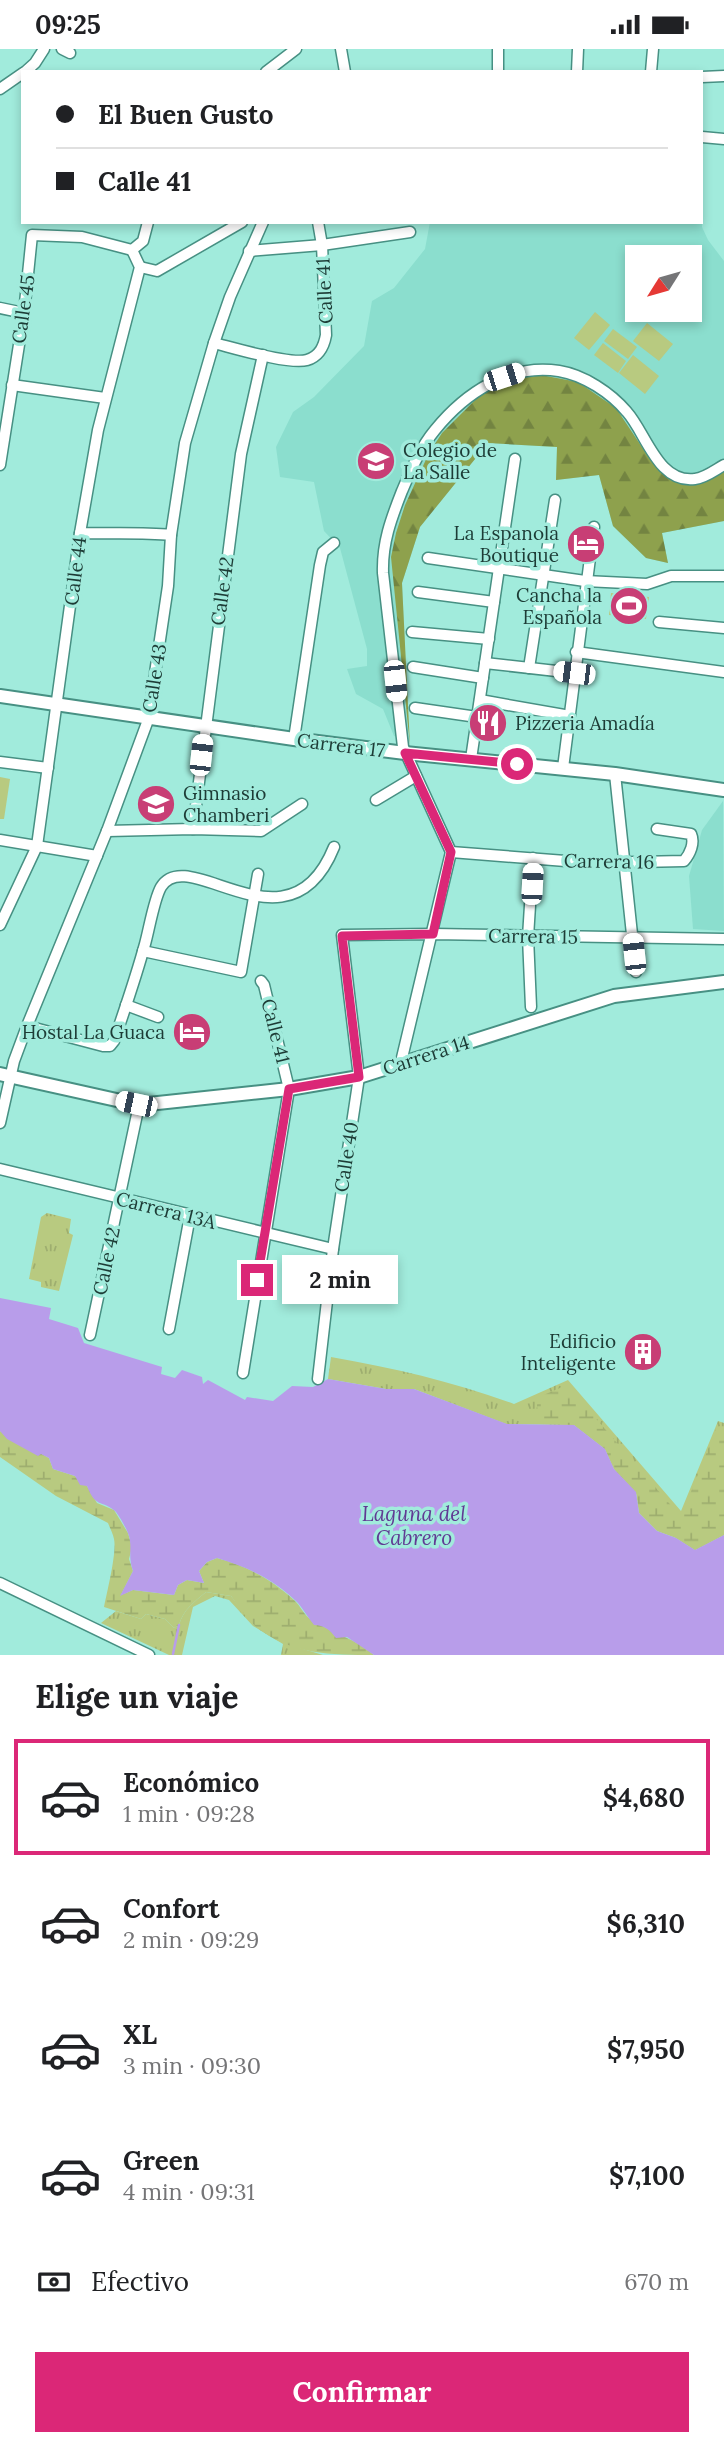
<!DOCTYPE html>
<html lang="es">
<meta charset="utf-8">
<style>
body{margin:0;font-family:Lora,serif;background:#f2f2f2;color:#202124;height:100vh;display:flex;flex-direction:column;font-size:26px;white-space:nowrap}
*{box-sizing:border-box;margin:0}
p{font-size:23px;color:#757577}
.icon{flex:none;width:38px;height:38px;fill:none;stroke:currentColor;stroke-width:2;stroke-linecap:round;stroke-linejoin:round}
.map{position:relative;height:1606px;overflow:hidden}
.details{display:flex;flex-direction:column;background:#fff;flex:1}
.details>*{flex:none}
.banner{position:absolute;left:21px;top:21px;width:682px;height:154px;border-radius:0px;box-shadow:0 4px 10px #0003;display:grid;align-content:center;height:154px;padding:0 35px;background:#fff}
.needle{width:46px;rotate:233deg}
.controls{position:absolute;left:625px;top:196px;display:grid;gap:14px}
.controls a{display:grid;place-items:center;width:77px;height:77px;border-radius:0px;background:#fff;box-shadow:0 4px 10px #0003;font-size:35px}
.end{position:absolute;width:32px;height:32px;margin:-16px;border:9px solid #db2777;background:#fff;box-shadow:0 0 0 4px #fff}
.from{border-radius:50%}
.bubble{position:absolute;height:49px;border-radius:0px;background:#fff;box-shadow:0 4px 10px #0003;font-size:23px;font-weight:700;line-height:49px;text-align:center}
.car{position:absolute;width:21px;height:42px;margin:-21px -10px;border-radius:9px;box-shadow:0 0 5px 2px #0007;background:linear-gradient(#fff 24%,#345 0 40%,#fff 0 76%,#345 0 86%,#fff 0)}
.banner b{display:flex;align-items:center;gap:24px;height:66px;font-size:26px}
.banner b+b{border-top:2px solid #e0e0e0}
.banner i{width:18px;height:18px;background:#202124}
ul{padding:0;list-style:none}
li{display:flex;align-items:center;gap:21px;height:116px;margin:0 14px 10px;padding:0 21px;border:4px solid transparent;border-radius:0px}
li div{flex:1}
li b{display:block;font-size:26px}
li em{font-style:normal;font-weight:700}
li.active{border-color:#db2777}
li>.icon{width:63px;height:63px;stroke-width:1.5}
h2{padding:0 35px;font-size:32px;line-height:84px}
.pay{display:flex;align-items:center;gap:18px;height:77px;padding:0 35px;font-size:26px}
.pay p{margin-inline-start:auto}
.primary-button{display:flex;gap:14px;margin-top:auto;padding:14px 35px}
.primary-button a{flex:1;height:80px;border-radius:0px;background:#db2777;color:#fff;font-size:28px;font-weight:700;line-height:80px;text-align:center}
.status{display:flex;justify-content:space-between;align-items:center;height:49px;padding:0 35px;background:#fff;direction:ltr}
.status svg{height:19px;fill:currentColor}
.map>svg:first-child{display:block}
.built{fill:#8bdece;fill-rule:evenodd}
.grass{fill:url(#grass-tufts)}
.forest{fill:url(#forest-firs)}
.wetland{fill:url(#wetland-marsh)}
.pitch{fill:#b8ca80}
.water{fill:#b89dea}
.lines{fill:none;stroke-linecap:round;stroke-linejoin:round}
.stream{stroke:#b89dea;stroke-width:2.5}
.minor-casing{stroke:#479083;stroke-width:13}
.major-casing{stroke:#479083;stroke-width:16}
.minor{stroke:#fff;stroke-width:10}
.major{stroke:#fff;stroke-width:12}
.route{stroke:#db2777;stroke-width:9}
.labels{text-anchor:middle;stroke-width:7;stroke-linejoin:round;paint-order:stroke}
.street-label{font-size:19px;fill:#1d3c36;stroke:#a1ebdc}
.poi-label{font-size:19px;fill:#1d3c36;stroke:#a1ebdc;text-anchor:end}
.water-label{font-size:21px;font-style:italic;fill:#603a93;stroke:#a1ebdc}
</style>
<div class="status"><b>09:25</b><svg viewBox="0 0 49 12"><path d="M0 12V9h3v3zM5 12V6h3v6zM10 12V3h3v9zM15 12V0h3v12zM26 1h20v11H26zM47 4h2v5h-2z"/></svg></div>
<div class="map">
<svg width="724" height="1606" viewBox="0 0 724 1606">
<defs>
<pattern id="grass-tufts" width="24" height="20" patternUnits="userSpaceOnUse" patternTransform="scale(1.75)"><rect width="24" height="20" fill="#b8ca80"/><path d="M3 7l-1-3M5 7V3M7 7l1-3M15 17l-1-3M17 17v-4M19 17l1-3" fill="none" stroke="#9eae6f"/></pattern>
<pattern id="forest-firs" width="22" height="20" patternUnits="userSpaceOnUse" patternTransform="scale(1.75)"><rect width="22" height="20" fill="#8ea14d"/><path d="M5 1l3.5 6h-7zM16 11l3.5 6h-7z" fill="#738441"/></pattern>
<pattern id="wetland-marsh" width="20" height="14" patternUnits="userSpaceOnUse" patternTransform="scale(1.75)"><rect width="20" height="14" fill="#b8ca80"/><path d="M1 5h8M5 5V1M11 12h8M15 12V8" fill="none" stroke="#9eae6f"/></pattern>
</defs>
<rect width="100%" height="100%" fill="#a1ebdc"/>
<g class="built">
<path d="M 702,153 L 702,178 L 708,191 L 724,212 L 724,472 L 662,484 L 668,514 L 646,509 L 613,477 L 599,426 L 556,431 L 557,398 L 488,394 L 420,478 L 402,534 L 409,692 L 394,687 L 383,660 L 356,645 L 347,620 L 367,617 L 367,600 L 340,499 L 324,482 L 314,433 L 280,428 L 276,398 L 293,363 L 314,348 L 364,297 L 372,252 L 394,239 L 425,200 L 430,173 L 702,173 ZM 637,208 L 690,208 L 690,261 L 637,261 Z"/>
<path d="M 723,752 L 724,882 L 693,880 L 689,827 L 702,781 Z"/>
</g>
<g class="grass">
<path d="M 47,1164 L 71,1170 L 69,1184 L 73,1186 L 59,1242 L 41,1238 L 41,1233 L 29,1230 L 41,1168 Z"/>
<path d="M 331,1308 C 394,1319 454,1333 514,1355 L 568,1331 L 681,1462 L 718,1372 L 724,1374 L 724,1486 L 695,1501 L 676,1489 L 614,1420 L 605,1400 L 574,1376 L 506,1375 L 414,1340 L 386,1340 L 328,1330 Z"/>
<path d="M 206,1543 L 231,1547 L 254,1576 L 300,1599 L 323,1606 L 281,1606 L 283,1595 L 253,1577 L 229,1551 L 215,1547 L 193,1558 L 182,1606 L 169,1606 L 101,1574 L 116,1562 L 141,1570 L 146,1565 L 165,1570 L 174,1579 L 179,1576 C 183,1561 194,1553 206,1543 Z"/>
</g>
<path class="forest" d="M 541,326 L 578,333 L 616,359 L 652,413 L 666,426 L 677,433 L 696,433 L 724,422 L 724,472 L 662,484 L 668,514 L 646,509 L 613,477 L 599,426 L 556,431 L 557,398 L 488,394 L 420,478 L 402,534 L 410,697 L 391,508 L 396,484 L 405,456 L 429,404 L 442,384 L 483,343 L 517,330 Z"/>
<g class="wetland">
<path d="M 567,1336 L 681,1468 L 716,1380 L 724,1383 L 724,1486 L 695,1501 L 676,1489 L 657,1482 L 639,1464 L 636,1443 L 614,1420 L 605,1400 L 574,1376 L 539,1375 L 537,1356 L 541,1347 Z"/>
<path d="M 0,1382 L 49,1409 L 53,1420 L 75,1427 L 87,1437 L 97,1454 L 114,1461 L 128,1484 L 132,1498 L 129,1510 L 133,1522 L 121,1546 L 133,1541 L 174,1546 L 178,1536 L 187,1531 L 204,1534 L 199,1522 L 207,1513 L 217,1509 C 247,1517 271,1530 294,1551 C 301,1557 304,1567 312,1571 C 332,1584 356,1590 374,1606 C 332,1606 290,1606 255,1577 C 246,1569 238,1557 231,1547 L 206,1543 C 194,1553 183,1561 179,1576 L 174,1579 L 165,1570 L 146,1565 L 141,1570 L 104,1558 C 107,1543 117,1503 114,1490 C 113,1485 110,1479 108,1474 L 56,1447 L 0,1408 Z"/>
</g>
<g class="pitch">
<path d="M 595,263 L 610,276 L 589,301 L 574,289 Z"/>
<path d="M 647,274 L 673,295 L 659,312 L 633,292 Z"/>
<path d="M 613,280 L 637,298 L 628,310 L 604,292 Z"/>
<path d="M 603,294 L 626,312 L 618,324 L 594,306 Z"/>
<path d="M 633,306 L 659,327 L 645,345 L 619,324 Z"/>
<path d="M 611,544 L 649,548 L 646,570 L 609,566 Z"/>
<path d="M 0,728 L 10,730 L 4,770 L 0,770 Z"/>
</g>
<path class="water" d="M 0,1249 L 51,1259 L 49,1270 L 78,1279 L 84,1294 L 162,1318 L 161,1325 L 175,1329 L 182,1321 L 202,1328 L 203,1335 L 208,1331 L 245,1351 L 247,1348 L 273,1352 L 292,1337 L 313,1338 L 328,1330 L 386,1340 L 414,1340 L 507,1375 L 574,1376 L 605,1400 L 614,1420 L 636,1443 L 639,1464 L 657,1482 L 676,1489 L 695,1501 L 724,1486 L 724,1606 L 374,1606 L 347,1588 L 336,1589 C 330,1581 324,1576 314,1576 C 308,1569 304,1561 298,1554 C 275,1531 248,1518 217,1509 L 207,1513 L 199,1522 L 204,1534 L 187,1531 L 178,1536 L 174,1546 L 133,1541 L 120,1547 L 133,1522 C 126,1503 136,1496 124,1476 C 122,1472 118,1465 115,1462 C 101,1450 96,1460 87,1437 L 80,1436 L 75,1427 L 53,1420 L 49,1409 L 41,1405 L 38,1407 L 7,1390 L 0,1382 Z"/>
<g class="lines">
<path class="stream" d="M 173,1605 L 179,1576"/>
<g class="minor-casing">
<g id="minor">
<path d="M 62,0 L 70,4"/>
<path d="M 341,0 L 345,23"/>
<path d="M 25,23 L 35,14 L 44,0"/>
<path d="M 266,23 L 296,0"/>
<path d="M 498,23 L 498,0"/>
<path d="M 577,23 L 578,0"/>
<path d="M 651,23 L 653,0"/>
<path d="M 702,28 L 724,27"/>
<path d="M 0,40 L 23,24"/>
<path d="M 702,88 L 724,90"/>
<path d="M 249,202 L 322,196 L 410,183"/>
<path d="M 140,218 L 157,222 L 242,173"/>
<path d="M 0,259 L 24,264"/>
<path d="M 214,294 C 234,299 290,316 307,311 C 320,307 324,297 326,286 L 322,196 L 318,173"/>
<path d="M 12,336 L 105,349"/>
<path d="M 0,416 L 24,264 L 32,186 L 82,188 L 132,201"/>
<path d="M 80,484 C 111,485 140,483 171,486"/>
<path d="M 428,509 L 585,532 L 647,535 L 671,527 L 724,527"/>
<path d="M 418,543 L 494,553"/>
<path d="M 659,573 L 724,579"/>
<path d="M 412,583 L 489,590"/>
<path d="M 576,603 L 724,623"/>
<path d="M 485,614 L 574,624"/>
<path d="M 413,618 L 483,629"/>
<path d="M 529,619 L 555,451"/>
<path d="M 480,651 L 570,667"/>
<path d="M 415,659 L 477,668"/>
<path d="M 294,690 L 320,516 L 323,503 L 334,494"/>
<path d="M 471,710 L 515,410"/>
<path d="M 0,713 L 48,719"/>
<path d="M 563,719 L 594,478"/>
<path d="M 615,725 L 636,923"/>
<path d="M 376,751 L 416,727"/>
<path d="M 193,780 L 241,405 L 263,306"/>
<path d="M 107,782 L 193,780 L 261,782 L 302,755"/>
<path d="M 0,791 L 97,807"/>
<path d="M 451,803 L 591,814 L 684,812 C 690,805 695,794 691,785 L 657,780"/>
<path d="M 0,876 L 37,797 L 80,484 L 98,381 L 140,218 L 132,201 L 143,192 L 148,173"/>
<path d="M 143,902 L 241,923 L 258,825"/>
<path d="M 126,956 L 158,968"/>
<path d="M 531,958 L 528,888 L 533,809"/>
<path d="M 27,977 L 103,997 L 110,997 L 114,992 C 125,960 136,928 145,895 C 149,881 154,850 161,838 C 188,793 289,910 334,798"/>
<path d="M 401,1013 L 451,803 L 403,698 L 383,524 C 382,494 391,470 402,442 C 411,421 420,399 435,381 C 465,344 510,314 559,322 C 584,326 611,344 627,363 C 646,384 658,435 695,430 C 705,429 715,421 724,416"/>
<path d="M 0,1074 L 14,1012 L 27,977 L 107,782 L 148,671 L 168,537 L 171,486 L 185,394 L 214,294 L 230,248 L 263,173"/>
<path d="M 0,1120 L 333,1200"/>
<path d="M 169,1280 L 190,1167"/>
<path d="M 90,1286 L 139,1056"/>
<path d="M 243,1324 L 289,1040 L 264,936 L 261,932"/>
<path d="M 318,1330 L 333,1200 L 359,1028 L 342,886 L 433,885 L 724,890"/>
<path d="M 0,1534 L 149,1606"/>
</g>
</g>
<g class="major-casing">
<g id="major">
<path d="M 0,647 L 294,690 L 405,704 L 615,725 L 724,741"/>
<path d="M 0,1025 L 139,1056 L 289,1040 L 359,1028 L 614,947 L 724,933"/>
</g>
</g>
<use href="#minor" class="minor"/>
<use href="#major" class="major"/>
</g>
<g class="lines">
<path class="route" d="M 257,1231 L 289,1040 L 359,1028 L 342,887 L 433,885 L 451,803 L 405,704 L 517,715"/>
</g>
<defs>
<g id="school-disc" transform="scale(2.0125)"><circle r="9.5" fill="#c83e75" stroke="#a1ebdc"/><path d="M0-5L7-2L0 1L-7-2ZM-4 1L0 2.5L4 1V4Q0 6-4 4Z" fill="#fff"/></g>
<g id="hotel-disc" transform="scale(2.0125)"><circle r="9.5" fill="#c83e75" stroke="#a1ebdc"/><path d="M-6-4.5h1.5V1H6V5H4.5V3h-9V5H-6ZM-4 0a1.8 1.8 0 1 1 3.6 0ZM.5 0V-2.5h3Q6-2.5 6 0Z" fill="#fff"/></g>
<g id="stadium-disc" transform="scale(2.0125)"><circle r="9.5" fill="#c83e75" stroke="#a1ebdc"/><path d="M0-5a6.5 5 0 1 0 0 10a6.5 5 0 1 0 0-10ZM-3.5-1.8h7v3.6h-7Z" fill="#fff"/></g>
<g id="restaurant-disc" transform="scale(2.0125)"><circle r="9.5" fill="#c83e75" stroke="#a1ebdc"/><path d="M-5-6h1v4h1v-4h1v4h1v-4h1v5L-1.5 .5V6h-2V.5L-5-1ZM5-6V6H3V1.5H1.5Q1.5-4 5-6Z" fill="#fff"/></g>
<g id="building-disc" transform="scale(2.0125)"><circle r="9.5" fill="#c83e75" stroke="#a1ebdc"/><path d="M-4-6H4V6H1V3H-1V6H-4ZM-2.5-4.3h1.7v1.8h-1.7ZM.8-4.3h1.7v1.8H.8ZM-2.5-1h1.7V.8h-1.7ZM.8-1h1.7V.8H.8Z" fill="#fff"/></g>
</defs>
<g fill-rule="evenodd">
<use href="#school-disc" x="376" y="412"/>
<use href="#hotel-disc" x="586" y="495"/>
<use href="#stadium-disc" x="629" y="557"/>
<use href="#restaurant-disc" x="488" y="674"/>
<use href="#school-disc" x="156" y="755"/>
<use href="#hotel-disc" x="192" y="983"/>
<use href="#building-disc" x="643" y="1303"/>
</g>
<g class="labels">
<g class="street-label">
<text transform="translate(324 242) rotate(-93)" y="7">Calle 41</text>
<text transform="translate(23 260) rotate(-82)" y="7">Calle 45</text>
<text transform="translate(75 522) rotate(-83)" y="7">Calle 44</text>
<text transform="translate(222 542) rotate(-82)" y="7">Calle 42</text>
<text transform="translate(154 629) rotate(-81)" y="7">Calle 43</text>
<text transform="translate(341 696) rotate(7)" y="7">Carrera 17</text>
<text transform="translate(609 812) rotate(1)" y="7">Carrera 16</text>
<text transform="translate(533 887) rotate(1)" y="7">Carrera 15</text>
<text transform="translate(276 982) rotate(76)" y="7">Calle 41</text>
<text transform="translate(426 1006) rotate(-18)" y="7">Carrera 14</text>
<text transform="translate(346 1108) rotate(-81)" y="7">Calle 40</text>
<text transform="translate(166 1161) rotate(14)" y="7">Carrera 13A</text>
<text transform="translate(106 1212) rotate(-78)" y="7">Calle 42</text>
</g>
<g class="poi-label">
<text x="403" y="408" text-anchor="start">Colegio de<tspan x="403" dy="22">La Salle</tspan></text>
<text x="559" y="491">La Espanola<tspan x="559" dy="22">Boutique</tspan></text>
<text x="602" y="553">Cancha la<tspan x="602" dy="22">Española</tspan></text>
<text x="515" y="681" text-anchor="start">Pizzeria Amadía</text>
<text x="183" y="751" text-anchor="start">Gimnasio<tspan x="183" dy="22">Chamberi</tspan></text>
<text x="165" y="990">Hostal La Guaca</text>
<text x="616" y="1299">Edificio<tspan x="616" dy="22">Inteligente</tspan></text>
</g>
<g class="water-label">
<text x="414" y="1472">Laguna del<tspan x="414" dy="24">Cabrero</tspan></text>
</g>
</g>
</svg>
<div class="controls">
<a><svg class="needle" viewBox="-14 -14 28 28"><path d="M0-13l5 13h-10z" fill="#e53935"/><path d="M0 13l5-13h-10z" fill="#757577"/></svg></a>
</div>
<i class="end from" style="left:517px;top:715px"></i>
<i class="end" style="left:257px;top:1231px"></i>
<div class="bubble" style="left:282px;top:1206px;width:116px">2 min</div>
<i class="car" style="left:504px;top:328px;rotate:72deg"></i>
<i class="car" style="left:574px;top:624px;rotate:277deg"></i>
<i class="car" style="left:395px;top:632px;rotate:174deg"></i>
<i class="car" style="left:201px;top:706px;rotate:6deg"></i>
<i class="car" style="left:532px;top:835px;rotate:3deg"></i>
<i class="car" style="left:634px;top:905px;rotate:354deg"></i>
<i class="car" style="left:136px;top:1055px;rotate:282deg"></i>
<div class="banner">
<b><i class="from"></i>El Buen Gusto</b>
<b><i></i>Calle 41</b>
</div>
</div>
<section class="details">
<h2>Elige un viaje</h2>
<ul>
<li class="active"><svg class="icon" aria-label="car" viewBox="0 0 24 24"><path d="M5 17H2v-5l4-1 3-4h7l3 4 3 1v5h-3M9 17h6M6 11h13"/><circle cx="7" cy="17" r="2"/><circle cx="17" cy="17" r="2"/></svg><div><b>Económico</b><p>1 min · 09:28</p></div><em>$4,680</em></li>
<li><svg class="icon" aria-label="car" viewBox="0 0 24 24"><path d="M5 17H2v-5l4-1 3-4h7l3 4 3 1v5h-3M9 17h6M6 11h13"/><circle cx="7" cy="17" r="2"/><circle cx="17" cy="17" r="2"/></svg><div><b>Confort</b><p>2 min · 09:29</p></div><em>$6,310</em></li>
<li><svg class="icon" aria-label="car" viewBox="0 0 24 24"><path d="M5 17H2v-5l4-1 3-4h7l3 4 3 1v5h-3M9 17h6M6 11h13"/><circle cx="7" cy="17" r="2"/><circle cx="17" cy="17" r="2"/></svg><div><b>XL</b><p>3 min · 09:30</p></div><em>$7,950</em></li>
<li><svg class="icon" aria-label="car" viewBox="0 0 24 24"><path d="M5 17H2v-5l4-1 3-4h7l3 4 3 1v5h-3M9 17h6M6 11h13"/><circle cx="7" cy="17" r="2"/><circle cx="17" cy="17" r="2"/></svg><div><b>Green</b><p>4 min · 09:31</p></div><em>$7,100</em></li>
</ul>
<div class="pay"><svg class="icon" aria-label="cash" viewBox="0 0 24 24"><path d="M3 7h18v10H3z"/><circle cx="12" cy="12" r="2"/></svg>Efectivo<p>670 m</p></div>
<div class="primary-button"><a>Confirmar</a></div>
</section>
